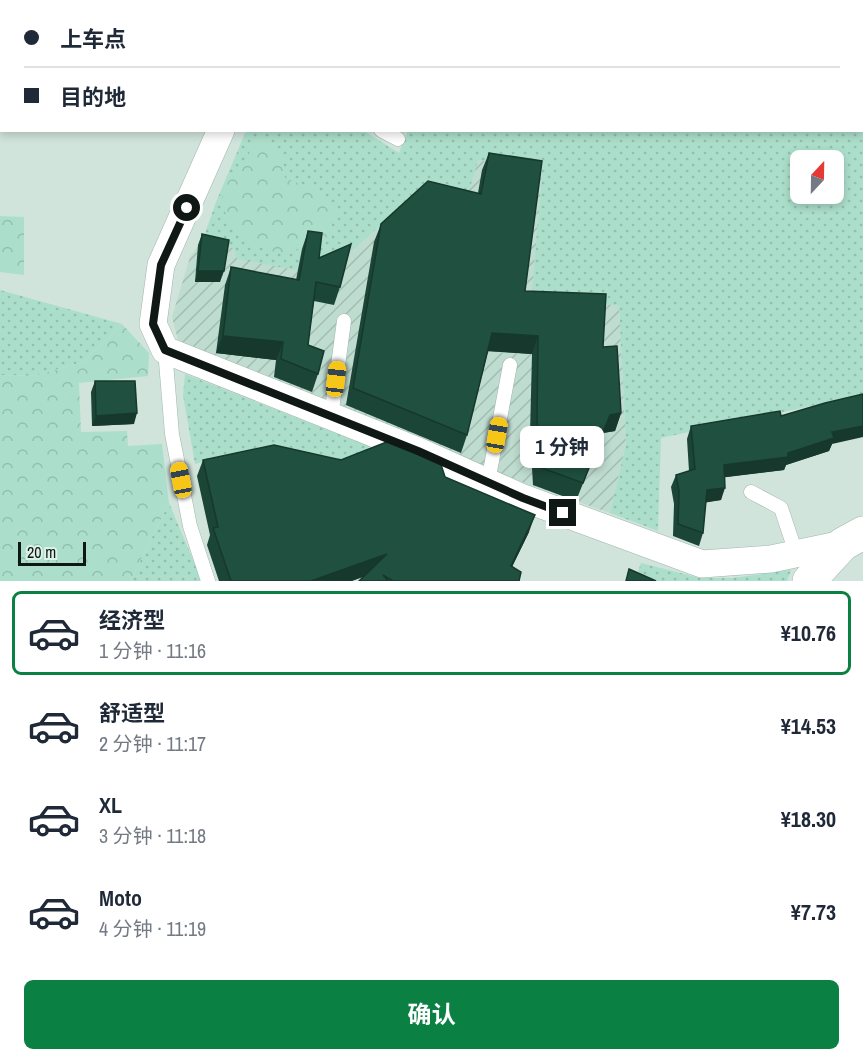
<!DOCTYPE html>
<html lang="zh">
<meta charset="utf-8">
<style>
body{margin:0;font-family:"Archivo Narrow","Noto Sans SC",sans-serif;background:#f6f6f7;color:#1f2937;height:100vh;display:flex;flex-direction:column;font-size:22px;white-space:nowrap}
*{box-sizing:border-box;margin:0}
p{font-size:20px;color:#747a83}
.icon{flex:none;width:33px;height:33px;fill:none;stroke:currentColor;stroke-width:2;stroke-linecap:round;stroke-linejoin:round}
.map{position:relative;height:581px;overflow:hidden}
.sheet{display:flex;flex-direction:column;background:#fff;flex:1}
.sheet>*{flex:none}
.hud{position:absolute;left:0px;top:0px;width:864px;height:132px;box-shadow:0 3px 9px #0003;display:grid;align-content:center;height:132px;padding:0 24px;background:#fff}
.needle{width:39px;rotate:22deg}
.fabs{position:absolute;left:790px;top:150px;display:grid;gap:12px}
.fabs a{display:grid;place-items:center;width:54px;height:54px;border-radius:9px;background:#fff;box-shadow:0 3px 9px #0003;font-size:30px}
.scale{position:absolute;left:18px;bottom:15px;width:68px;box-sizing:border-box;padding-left:6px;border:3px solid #101815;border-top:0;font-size:16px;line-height:21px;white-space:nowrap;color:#101815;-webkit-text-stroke:4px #ddf2e9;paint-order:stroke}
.end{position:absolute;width:27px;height:27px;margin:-14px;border:8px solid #101815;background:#fff;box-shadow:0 0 0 3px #fff}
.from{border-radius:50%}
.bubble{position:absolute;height:42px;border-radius:9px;background:#fff;box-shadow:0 3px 9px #0003;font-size:20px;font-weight:700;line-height:42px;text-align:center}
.car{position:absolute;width:18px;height:36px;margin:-18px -9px;border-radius:8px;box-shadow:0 0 4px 2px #0007;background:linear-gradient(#f5c518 24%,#345 0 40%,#f5c518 0 76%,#345 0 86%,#f5c518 0)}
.hud b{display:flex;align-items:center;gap:21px;height:57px;font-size:22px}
.hud b+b{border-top:2px solid #e0e1e3}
.hud i{width:15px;height:15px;background:#1f2937}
ul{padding:10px 0 0;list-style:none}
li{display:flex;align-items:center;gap:18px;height:84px;margin:0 12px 9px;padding:0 12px;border:3px solid transparent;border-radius:9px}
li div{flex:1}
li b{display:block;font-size:22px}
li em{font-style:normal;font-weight:700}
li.on{border-color:#0b8043}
li>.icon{width:54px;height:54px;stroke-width:1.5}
.action{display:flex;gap:12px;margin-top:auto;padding:12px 24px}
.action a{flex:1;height:69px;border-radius:9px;background:#0b8043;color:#fff;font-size:24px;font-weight:700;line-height:69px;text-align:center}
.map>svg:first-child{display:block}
.industrial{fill:url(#industrial-furrows)}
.grass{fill:url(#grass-dots);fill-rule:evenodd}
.forest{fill:url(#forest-crowns)}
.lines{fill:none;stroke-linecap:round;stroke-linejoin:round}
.lane-casing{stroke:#a1b5ad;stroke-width:15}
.street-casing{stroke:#a1b5ad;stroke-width:28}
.secondary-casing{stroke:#a1b5ad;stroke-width:34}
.lane{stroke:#fff;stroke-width:14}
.street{stroke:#fff;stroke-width:27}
.secondary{stroke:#fff;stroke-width:33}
.wall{fill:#1b4537}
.shaded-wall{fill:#16382d}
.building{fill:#1f5040;stroke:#16382d;stroke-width:1.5}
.route{stroke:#101815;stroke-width:8}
</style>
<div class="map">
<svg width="863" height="581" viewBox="0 0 863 581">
<defs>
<pattern id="industrial-furrows" width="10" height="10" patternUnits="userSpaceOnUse" patternTransform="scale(1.5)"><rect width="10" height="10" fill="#bfdcd0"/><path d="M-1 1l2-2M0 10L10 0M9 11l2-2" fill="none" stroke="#a3bcb2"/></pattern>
<pattern id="grass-dots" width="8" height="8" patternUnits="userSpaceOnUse" patternTransform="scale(1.5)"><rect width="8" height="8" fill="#acdfcb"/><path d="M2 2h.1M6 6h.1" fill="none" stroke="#93bfad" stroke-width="1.8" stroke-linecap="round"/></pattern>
<pattern id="forest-crowns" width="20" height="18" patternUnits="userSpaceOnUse" patternTransform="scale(1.5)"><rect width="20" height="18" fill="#acdfcb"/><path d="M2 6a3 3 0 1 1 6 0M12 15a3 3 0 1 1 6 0" fill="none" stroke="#93bfad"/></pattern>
</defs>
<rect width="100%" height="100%" fill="#d0e4dc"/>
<path class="industrial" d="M 478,160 L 542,172 L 533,290 L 619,306 L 626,444 L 610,513 L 476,466 L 178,340 L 172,317 L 190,257 L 203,239 L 234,248 L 419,191 Z"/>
<g class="grass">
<path d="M 863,30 L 863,395 L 661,438 L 658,531 L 610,513 L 626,444 L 619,306 L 532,290 L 542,172 L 478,160 L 466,202 L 419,191 L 347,255 L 306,272 L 237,259 L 234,248 L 203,239 L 216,202 L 246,131 L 364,131 L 399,153 L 408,130 L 862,130 ZM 801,160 L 834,160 L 834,194 L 801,194 Z"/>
<path d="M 0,290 L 122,324 L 83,362 L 34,376 L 0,375 Z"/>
<path d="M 185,374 L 369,446 L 365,457 L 327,469 L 264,448 L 195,464 L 183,395 Z"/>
<path d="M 169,503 L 202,581 L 130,581 Z"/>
<path d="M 641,563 L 700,578 L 732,578 L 791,570 L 787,581 L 638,581 L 635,580 Z"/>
</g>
<g class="forest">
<path d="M 260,137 L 283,157 L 285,178 L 317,191 L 337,212 L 324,244 L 278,253 L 247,243 L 226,216 L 221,191 L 241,165 Z"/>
<path d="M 0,216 L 24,217 L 24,275 L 0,272 Z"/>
<path d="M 122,324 L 149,353 L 148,376 L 79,383 L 81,432 L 127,431 L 128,446 L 162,444 L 169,503 L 130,581 L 0,581 L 0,375 L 34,376 L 83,362 Z"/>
</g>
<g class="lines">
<g class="lane-casing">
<g id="lane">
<path d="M 607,0 L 613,2"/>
<path d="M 862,15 L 863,15"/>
<path d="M 0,87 L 2,86"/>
<path d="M 381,130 L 398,139"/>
<path d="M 165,350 L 172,434 L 190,526 L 208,581"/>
<path d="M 331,417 L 344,321"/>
<path d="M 488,482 L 510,365"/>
<path d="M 751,492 L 781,508 L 796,553"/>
</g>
</g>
<g class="street-casing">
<g id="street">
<path d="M 278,2 L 278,0"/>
<path d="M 221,130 L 161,265 L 153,324 L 165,350 L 418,451 L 523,498 L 702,564 L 771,559 L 843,544"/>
</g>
</g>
<g class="secondary-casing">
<path id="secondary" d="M 809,581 L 843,544 L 863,533"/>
</g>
<use href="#lane" class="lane"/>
<use href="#street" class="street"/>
<use href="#secondary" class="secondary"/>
</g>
<g class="wall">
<path d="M 416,0 L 481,0 L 480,2 L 416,2 Z"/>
<path d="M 489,153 L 525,291 L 603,347 L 621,413 L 615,431 L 603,433 L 576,501 L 533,485 L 530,434 L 532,354 L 488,351 L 467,435 L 461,453 L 346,405 L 374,242 L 381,224 L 478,193 L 482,170 Z"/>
<path d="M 308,231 L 319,258 L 340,287 L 334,305 L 314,301 L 308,345 L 318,374 L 312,392 L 274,377 L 276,360 L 216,353 L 225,285 L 231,267 L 296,280 L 302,249 Z"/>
<path d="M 202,234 L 220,282 L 195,282 L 198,245 Z"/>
<path d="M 95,381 L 134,424 L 92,426 L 91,392 Z"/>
<path d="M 781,416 L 832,444 L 829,451 L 786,465 L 784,470 L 725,477 L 721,500 L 706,502 L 703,533 L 699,546 L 673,536 L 674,504 L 671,487 L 676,475 L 689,471 L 687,439 L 691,426 Z"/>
<path d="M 203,460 L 341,460 L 445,477 L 529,532 L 512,567 L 519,581 L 359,581 L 363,577 L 352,581 L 219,581 L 207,545 L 210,535 L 197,476 Z"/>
</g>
<g class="shaded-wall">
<path d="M 198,271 L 224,271 L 220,282 L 195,282 Z"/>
<path d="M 492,333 L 538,336 L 532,354 L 486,351 Z"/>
<path d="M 223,336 L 283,342 L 276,360 L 216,353 Z"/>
<path d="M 137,413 L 134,424 L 92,426 L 96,416 Z"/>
<path d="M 621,413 L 615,431 L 603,433 L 576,501 L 610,415 Z"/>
<path d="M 863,426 L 863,437 L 832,444 L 829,451 L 786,465 L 784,470 L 719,478 L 724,465 L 788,453 L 832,432 Z"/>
<path d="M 725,488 L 721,500 L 703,503 L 707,490 Z"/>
<path d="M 535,515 L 529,532 L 505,581 L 511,566 Z"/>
<path d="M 387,554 L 381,570 L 351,581 L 311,581 Z"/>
</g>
<g class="building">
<path d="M 427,0 L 480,0 L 479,2 L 431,2 Z"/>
<path d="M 489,153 L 542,161 L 525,291 L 606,294 L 603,347 L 617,346 L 621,413 L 610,415 L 583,483 L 539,467 L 537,417 L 538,336 L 492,333 L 467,435 L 353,388 L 381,224 L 428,181 L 481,194 Z"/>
<path d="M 308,231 L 322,233 L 319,258 L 351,244 L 340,287 L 316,282 L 308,345 L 324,351 L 318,374 L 281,359 L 283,342 L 223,336 L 231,267 L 299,280 Z"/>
<path d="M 202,234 L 229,240 L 224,271 L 198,271 Z"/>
<path d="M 95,381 L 135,381 L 137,413 L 96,416 Z"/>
<path d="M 863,394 L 863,426 L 832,432 L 834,438 L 788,453 L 788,457 L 724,465 L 725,488 L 707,490 L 703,533 L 678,524 L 679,491 L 676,475 L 695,469 L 691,426 L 780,411 L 781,416 L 825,403 Z"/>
<path d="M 394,439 L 439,458 L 445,477 L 535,515 L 511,566 L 521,572 L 519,581 L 393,581 L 383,575 L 388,581 L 359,581 L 387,554 L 311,581 L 231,581 L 213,528 L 218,527 L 203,460 L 274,445 L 341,460 Z"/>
<path d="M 629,569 L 656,581 L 626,581 Z"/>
</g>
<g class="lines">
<path class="route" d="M 187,208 L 161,265 L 153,324 L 165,350 L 418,451 L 523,498 L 563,513"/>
</g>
</svg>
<div class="fabs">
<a><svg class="needle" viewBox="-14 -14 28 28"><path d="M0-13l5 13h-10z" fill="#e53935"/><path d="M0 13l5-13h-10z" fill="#747a83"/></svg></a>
</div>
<div class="scale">20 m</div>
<i class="end from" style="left:187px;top:208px"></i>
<i class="end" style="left:563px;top:513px"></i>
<div class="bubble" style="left:520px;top:426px;width:84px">1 分钟</div>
<i class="car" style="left:336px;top:379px;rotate:7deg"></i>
<i class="car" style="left:497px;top:435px;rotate:10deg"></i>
<i class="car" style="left:181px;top:480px;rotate:349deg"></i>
<div class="hud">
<b><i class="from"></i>上车点</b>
<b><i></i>目的地</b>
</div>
</div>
<section class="sheet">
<ul>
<li class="on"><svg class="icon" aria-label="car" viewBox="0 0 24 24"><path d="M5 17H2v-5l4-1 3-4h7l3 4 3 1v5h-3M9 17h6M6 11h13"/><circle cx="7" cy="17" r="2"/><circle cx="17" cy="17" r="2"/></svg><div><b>经济型</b><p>1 分钟 · 11:16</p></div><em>¥10.76</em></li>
<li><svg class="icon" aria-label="car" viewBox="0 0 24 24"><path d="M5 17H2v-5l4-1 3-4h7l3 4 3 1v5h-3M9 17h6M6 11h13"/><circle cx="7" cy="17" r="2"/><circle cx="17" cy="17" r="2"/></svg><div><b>舒适型</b><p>2 分钟 · 11:17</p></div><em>¥14.53</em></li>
<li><svg class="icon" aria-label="car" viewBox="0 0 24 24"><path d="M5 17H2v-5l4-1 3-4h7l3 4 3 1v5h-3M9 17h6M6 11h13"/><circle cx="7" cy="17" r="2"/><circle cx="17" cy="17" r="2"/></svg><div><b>XL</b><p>3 分钟 · 11:18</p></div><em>¥18.30</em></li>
<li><svg class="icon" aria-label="car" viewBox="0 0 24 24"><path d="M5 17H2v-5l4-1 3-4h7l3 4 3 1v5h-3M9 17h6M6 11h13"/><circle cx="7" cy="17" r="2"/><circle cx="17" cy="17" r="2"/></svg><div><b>Moto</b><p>4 分钟 · 11:19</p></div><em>¥7.73</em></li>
</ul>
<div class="action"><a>确认</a></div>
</section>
